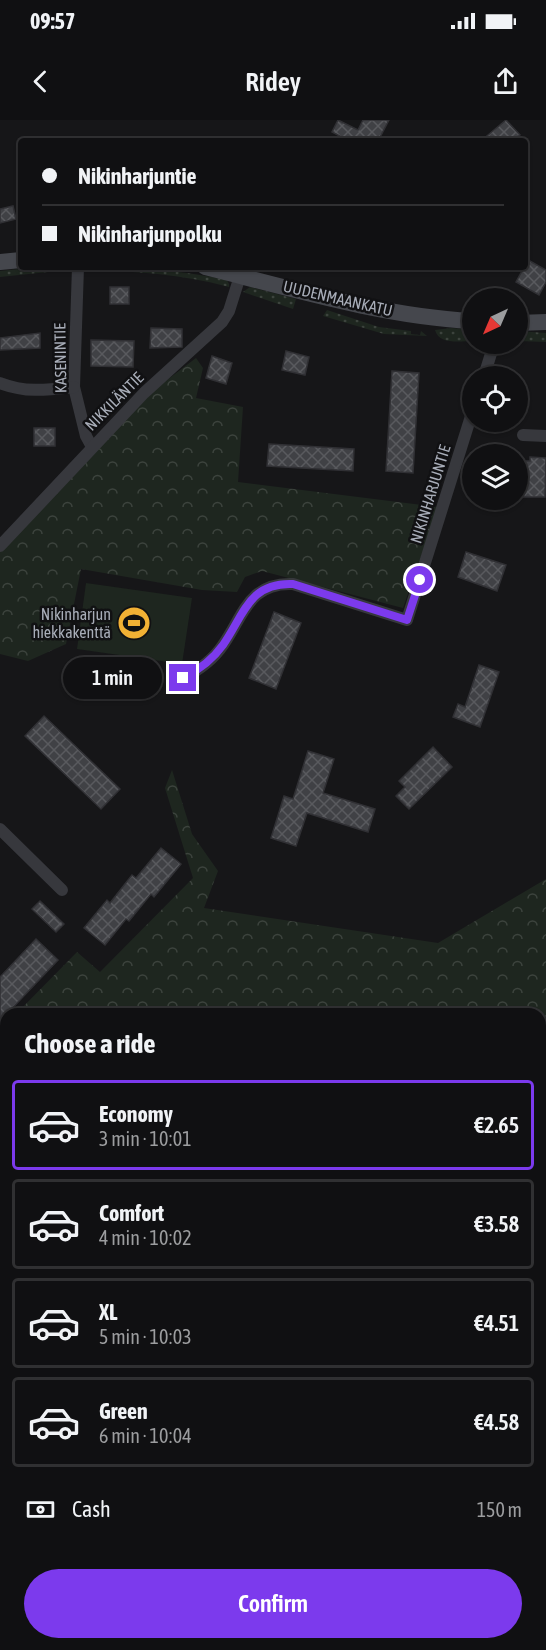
<!DOCTYPE html>
<meta charset="utf-8">
<style>
body{margin:0;font-family:"Asap Condensed",sans-serif;background:#1e1e20;color:#f1f3f6;height:100vh;display:flex;flex-direction:column;font-size:22px;white-space:nowrap}
*{box-sizing:border-box;margin:0}
p{font-size:20px;color:#9c9d9f}
.icon{flex:none;width:33px;height:33px;fill:none;stroke:currentColor;stroke-width:2;stroke-linecap:round;stroke-linejoin:round}
.map{position:relative;flex:1;overflow:hidden}
.drawer{position:absolute;left:0px;top:888px;width:546px;height:642px;display:flex;flex-direction:column;background:#101012;border-radius:18px 18px 0 0;box-shadow:0 2px 4px #0004,0 0 0 2px #303032}
.drawer>*{flex:none}
.top-card{position:absolute;left:18px;top:18px;width:510px;height:132px;border-radius:6px;box-shadow:0 2px 4px #0004,0 0 0 2px #303032;display:grid;align-content:center;height:132px;padding:0 24px;background:#101012}
.needle{width:39px;rotate:224deg}
.controls{position:absolute;left:462px;top:168px;display:grid;gap:12px}
.controls a{display:grid;place-items:center;width:66px;height:66px;border-radius:50%;background:#101012;box-shadow:0 2px 4px #0004,0 0 0 2px #303032;font-size:30px}
.end{position:absolute;width:27px;height:27px;margin:-14px;border:8px solid #7c3aed;background:#fff;box-shadow:0 0 0 3px #fff}
.from{border-radius:50%}
.bubble{position:absolute;height:42px;border-radius:21px;background:#101012;box-shadow:0 2px 4px #0004,0 0 0 2px #303032;font-size:20px;font-weight:600;line-height:42px;text-align:center}
.top-card b{display:flex;align-items:center;gap:21px;height:57px;font-size:22px}
.top-card b+b{border-top:2px solid #303032}
.top-card i{width:15px;height:15px;background:#f1f3f6}
ul{padding:0;list-style:none}
li{display:flex;align-items:center;gap:18px;height:90px;margin:0 12px 9px;padding:0 12px;border:3px solid #303032;border-radius:6px}
li div{flex:1}
li b{display:block;font-size:22px}
li em{font-style:normal;font-weight:600}
li.current{border-color:#7c3aed}
li>.icon{width:54px;height:54px;stroke-width:1.5}
h2{padding:0 24px;font-size:27px;line-height:72px}
.pay{display:flex;align-items:center;gap:15px;height:66px;padding:0 24px;font-size:22px}
.pay p{margin-inline-start:auto}
.button{display:flex;gap:12px;margin-top:auto;padding:12px 24px}
.button a{flex:1;height:69px;border-radius:36px;background:#7c3aed;color:#fff;font-size:24px;font-weight:600;line-height:69px;text-align:center}
.status{display:flex;justify-content:space-between;align-items:center;height:42px;padding:0 30px;background:#101012;direction:ltr}
.status svg{height:16px;fill:currentColor}
header{display:flex;justify-content:space-between;align-items:center;height:78px;padding:0 24px;background:#101012;font-size:27px;font-weight:600}
.map>svg:first-child{display:block}
.grass{fill:url(#grass-dots)}
.forest{fill:url(#forest-crowns)}
.pitch{fill:#1e261f}
.building{fill:url(#building-cross-hatch);stroke:#303034;stroke-width:1.5}
.lines{fill:none;stroke-linecap:round;stroke-linejoin:round}
.street{stroke:#37383d;stroke-width:12}
.secondary{stroke:#45474d;stroke-width:16}
.rail-casing{stroke:#4a4c52;stroke-width:7}
.rail{stroke:#111113;stroke-width:4.5;stroke-dasharray:14;stroke-linecap:butt}
.route{stroke:#7c3aed;stroke-width:8}
.labels{text-anchor:middle;stroke-width:5;stroke-linejoin:round;paint-order:stroke}
.street-label{font-size:16px;fill:#a8adb8;stroke:#111113}
.poi-label{font-size:16px;fill:#a8adb8;stroke:#111113;text-anchor:end}
</style>
<div class="status"><b>09:57</b><svg viewBox="0 0 49 12"><path d="M0 12V9h3v3zM5 12V6h3v6zM10 12V3h3v9zM15 12V0h3v12zM26 1h20v11H26zM47 4h2v5h-2z"/></svg></div>
<header><svg class="icon" aria-label="back" viewBox="0 0 24 24"><path d="M15 5l-7 7 7 7"/></svg>Ridey<svg class="icon" aria-label="share" viewBox="0 0 24 24"><path d="M12 15V3M7 8l5-5 5 5M5 13v7h14v-7"/></svg></header>
<div class="map">
<svg width="546" height="1530" viewBox="0 0 546 1530">
<defs>
<pattern id="grass-dots" width="8" height="8" patternUnits="userSpaceOnUse" patternTransform="scale(1.5)"><rect width="8" height="8" fill="#1e261f"/><path d="M2 2h.1M6 6h.1" fill="none" stroke="#3c433d" stroke-width="1.8" stroke-linecap="round"/></pattern>
<pattern id="forest-crowns" width="20" height="18" patternUnits="userSpaceOnUse" patternTransform="scale(1.5)"><rect width="20" height="18" fill="#1e261f"/><path d="M2 6a3 3 0 1 1 6 0M12 15a3 3 0 1 1 6 0" fill="none" stroke="#3c433d"/></pattern>
<pattern id="building-cross-hatch" width="8" height="8" patternUnits="userSpaceOnUse" patternTransform="scale(1.5)"><rect width="8" height="8" fill="#404145"/><path d="M0 0l8 8M0 8l8-8" fill="none" stroke="#595a5e"/></pattern>
</defs>
<rect width="100%" height="100%" fill="#161618"/>
<g class="grass">
<path d="M 38,147 L 66,147 L 67,150 L 0,157 L 0,151 Z"/>
<path d="M 90,147 C 138,147 179,150 227,160 L 229,164 L 229,167 C 181,154 135,151 86,150 Z"/>
<path d="M 250,167 L 296,179 L 293,189 L 243,172 Z"/>
<path d="M 327,190 L 379,207 L 411,211 L 411,214 L 420,215 L 421,211 L 427,216 L 384,214 L 323,196 Z"/>
<path d="M 451,208 L 472,210 L 472,221 C 460,221 439,225 435,210 Z"/>
<path d="M 518,211 L 546,213 L 546,222 L 518,221 Z"/>
<path d="M 23,1524 L 45,1524 L 23,1530 L 0,1530 Z"/>
</g>
<g class="forest">
<path d="M 196,238 L 203,248 L 196,278 L 243,287 L 238,362 L 438,387 L 403,488 L 262,451 L 245,457 L 237,472 L 202,470 L 81,449 L 66,524 L 28,541 L 0,534 L 0,432 L 146,276 Z"/>
<path d="M 172,650 L 192,714 L 218,751 L 204,788 L 438,823 L 546,759 L 546,1190 L 540,1191 L 540,894 L 16,894 L 77,832 L 100,852 L 193,758 L 165,668 Z"/>
<path d="M 6,905 L 6,1339 L 0,1341 L 0,911 Z"/>
<path d="M 546,1222 L 546,1298 L 540,1296 L 540,1223 Z"/>
<path d="M 6,1382 L 6,1496 L 0,1497 L 0,1384 Z"/>
</g>
<path class="pitch" d="M 86,463 L 192,478 L 182,544 L 77,529 Z"/>
<g class="building">
<path d="M 338,0 L 358,10 L 363,0 L 389,0 L 378,21 L 349,21 L 332,12 Z"/>
<path d="M 506,0 L 520,15 L 512,21 L 481,21 Z"/>
<path d="M 13,86 L 16,99 L 0,103 L 0,89 Z"/>
<path d="M 528,140 L 546,150 L 546,162 L 539,175 L 516,162 Z"/>
<rect x="110" y="167" width="19" height="17"/>
<path d="M 151,208 L 182,209 L 182,227 L 150,228 Z"/>
<path d="M 40,213 L 40,228 L 0,230 L 0,218 Z"/>
<path d="M 91,220 L 134,221 L 133,247 L 91,246 Z"/>
<path d="M 286,231 L 309,237 L 305,255 L 282,250 Z"/>
<path d="M 212,236 L 232,243 L 226,264 L 206,258 Z"/>
<path d="M 392,251 L 419,253 L 413,353 L 386,351 Z"/>
<rect x="34" y="308" width="21" height="18"/>
<path d="M 269,324 L 354,329 L 353,351 L 267,346 Z"/>
<path d="M 530,337 L 546,338 L 545,377 L 518,377 L 521,353 L 524,353 L 524,341 L 530,341 Z"/>
<path d="M 466,432 L 506,445 L 497,471 L 458,457 Z"/>
<path d="M 274,492 L 301,503 L 276,569 L 249,558 Z"/>
<path d="M 479,545 L 499,552 L 480,607 L 453,597 L 458,584 L 465,587 Z"/>
<path d="M 44,596 L 120,669 L 101,689 L 25,616 Z"/>
<path d="M 433,627 L 452,647 L 409,689 L 396,676 L 405,667 L 399,661 Z"/>
<path d="M 308,631 L 334,639 L 323,673 L 375,689 L 368,712 L 307,693 L 296,726 L 271,718 L 284,676 L 293,679 Z"/>
<path d="M 161,728 L 181,744 L 154,777 L 151,774 L 129,801 L 126,799 L 105,825 L 84,808 L 107,780 L 110,783 L 132,755 L 136,758 Z"/>
<path d="M 40,781 L 64,804 L 56,812 L 32,789 Z"/>
<path d="M 36,819 L 58,840 L 0,901 L 0,857 Z"/>
</g>
<g class="lines">
<g class="street">
<path d="M 78,147 L 74,267 L 86,316 L 92,327"/>
<path d="M 484,256 L 494,224"/>
<path d="M 0,263 C 26,273 47,270 74,267"/>
<path d="M 523,315 L 546,316"/>
<path d="M 0,426 L 144,273 L 222,202 L 229,191 L 240,156"/>
<path d="M 183,558 C 199,550 213,540 223,525 C 244,495 249,462 293,464 L 407,500 L 472,293"/>
<path d="M 0,709 L 62,770"/>
<path d="M 0,1522 L 6,1520"/>
<path d="M 125,1524 L 127,1530"/>
</g>
<g class="secondary">
<path d="M 0,142 L 21,140"/>
<path d="M 205,147 C 293,169 381,196 472,201"/>
<path d="M 518,203 L 546,202"/>
</g>
<g class="rail-casing">
<g id="rail">
<path d="M 540,1209 L 546,1207"/>
<path d="M 0,1362 L 6,1361"/>
</g>
</g>
<use href="#rail" class="rail"/>
</g>
<g class="lines">
<path class="route" d="M 183,558 C 199,550 213,539 223,525 C 244,495 249,462 293,464 L 407,500 L 420,460"/>
</g>
<defs>
<g id="stadium-disc" transform="scale(1.725)"><circle r="9.5" fill="#f2b134" stroke="#111113"/><path d="M0-5a6.5 5 0 1 0 0 10a6.5 5 0 1 0 0-10ZM-3.5-1.8h7v3.6h-7Z" fill="#111"/></g>
</defs>
<g fill-rule="evenodd">
<use href="#stadium-disc" x="134" y="503"/>
</g>
<g class="labels">
<g class="street-label">
<text transform="translate(338 178) rotate(13)" y="6">UUDENMAANKATU</text>
<text transform="translate(60 238) rotate(-91)" y="6">KASENINTIE</text>
<text transform="translate(114 281) rotate(-45)" y="6">NIKKILÄNTIE</text>
<text transform="translate(430 374) rotate(-73)" y="6">NIKINHARJUNTIE</text>
</g>
<g class="poi-label">
<text x="111" y="500">Nikinharjun<tspan x="111" dy="18">hiekkakenttä</tspan></text>
</g>
</g>
</svg>
<div class="controls">
<a><svg class="needle" viewBox="-14 -14 28 28"><path d="M0-13l5 13h-10z" fill="#e53935"/><path d="M0 13l5-13h-10z" fill="#9c9d9f"/></svg></a>
<a><svg class="icon" aria-label="locate" viewBox="0 0 24 24"><circle cx="12" cy="12" r="6"/><path d="M12 2v4M12 18v4M2 12h4M18 12h4"/></svg></a>
<a><svg class="icon" aria-label="layers" viewBox="0 0 24 24"><path d="M12 4l9 5-9 5-9-5zM3 14l9 5 9-5"/></svg></a>
</div>
<i class="end from" style="left:420px;top:460px"></i>
<i class="end" style="left:183px;top:558px"></i>
<div class="bubble" style="left:63px;top:537px;width:99px">1 min</div>
<div class="top-card">
<b><i class="from"></i>Nikinharjuntie</b>
<b><i></i>Nikinharjunpolku</b>
</div>
<section class="drawer">
<h2>Choose a ride</h2>
<ul>
<li class="current"><svg class="icon" aria-label="car" viewBox="0 0 24 24"><path d="M5 17H2v-5l4-1 3-4h7l3 4 3 1v5h-3M9 17h6M6 11h13"/><circle cx="7" cy="17" r="2"/><circle cx="17" cy="17" r="2"/></svg><div><b>Economy</b><p>3 min · 10:01</p></div><em>€2.65</em></li>
<li><svg class="icon" aria-label="car" viewBox="0 0 24 24"><path d="M5 17H2v-5l4-1 3-4h7l3 4 3 1v5h-3M9 17h6M6 11h13"/><circle cx="7" cy="17" r="2"/><circle cx="17" cy="17" r="2"/></svg><div><b>Comfort</b><p>4 min · 10:02</p></div><em>€3.58</em></li>
<li><svg class="icon" aria-label="car" viewBox="0 0 24 24"><path d="M5 17H2v-5l4-1 3-4h7l3 4 3 1v5h-3M9 17h6M6 11h13"/><circle cx="7" cy="17" r="2"/><circle cx="17" cy="17" r="2"/></svg><div><b>XL</b><p>5 min · 10:03</p></div><em>€4.51</em></li>
<li><svg class="icon" aria-label="car" viewBox="0 0 24 24"><path d="M5 17H2v-5l4-1 3-4h7l3 4 3 1v5h-3M9 17h6M6 11h13"/><circle cx="7" cy="17" r="2"/><circle cx="17" cy="17" r="2"/></svg><div><b>Green</b><p>6 min · 10:04</p></div><em>€4.58</em></li>
</ul>
<div class="pay"><svg class="icon" aria-label="cash" viewBox="0 0 24 24"><path d="M3 7h18v10H3z"/><circle cx="12" cy="12" r="2"/></svg>Cash<p>150 m</p></div>
<div class="button"><a>Confirm</a></div>
</section>
</div>
